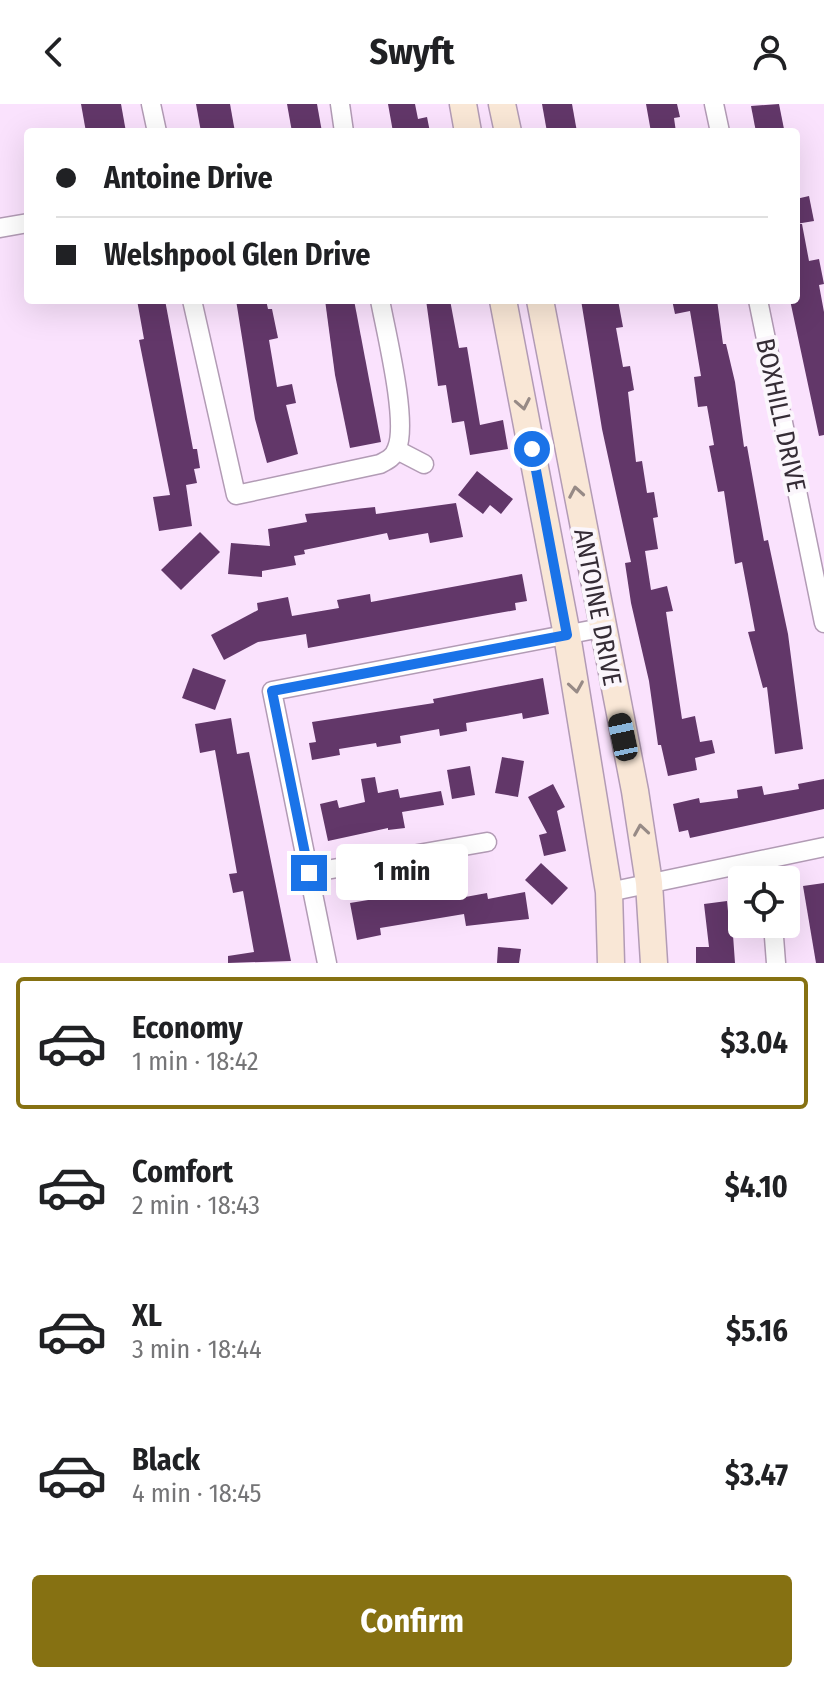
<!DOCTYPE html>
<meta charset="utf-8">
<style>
body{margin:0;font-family:"Fira Sans Condensed",sans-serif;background:#f2f2f2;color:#202124;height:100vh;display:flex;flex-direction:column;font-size:30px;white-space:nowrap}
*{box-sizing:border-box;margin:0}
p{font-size:26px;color:#757577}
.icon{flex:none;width:44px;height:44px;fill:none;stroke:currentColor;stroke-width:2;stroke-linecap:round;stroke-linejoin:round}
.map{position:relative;height:859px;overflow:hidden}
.panel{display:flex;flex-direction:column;background:#fff;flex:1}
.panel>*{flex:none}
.hud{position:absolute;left:24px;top:24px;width:776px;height:176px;border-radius:8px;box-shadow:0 8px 32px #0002;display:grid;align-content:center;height:176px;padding:0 32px;background:#fff}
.buttons{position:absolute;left:728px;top:762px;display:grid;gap:16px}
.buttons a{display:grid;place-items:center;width:72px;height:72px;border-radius:8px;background:#fff;box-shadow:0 8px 32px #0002;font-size:40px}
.end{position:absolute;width:36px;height:36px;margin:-18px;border:10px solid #1a73e8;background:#fff;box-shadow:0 0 0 4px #fff}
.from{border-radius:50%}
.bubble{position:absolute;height:56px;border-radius:8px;background:#fff;box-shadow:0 8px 32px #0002;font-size:26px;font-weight:700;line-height:56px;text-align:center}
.car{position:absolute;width:24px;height:48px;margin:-24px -12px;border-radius:10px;box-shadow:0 0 6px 2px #0007;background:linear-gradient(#222 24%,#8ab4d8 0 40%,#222 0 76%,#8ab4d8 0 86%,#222 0)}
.hud b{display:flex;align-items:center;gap:28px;height:76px;font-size:30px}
.hud b+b{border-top:2px solid #e0e0e0}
.hud i{width:20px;height:20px;background:#202124}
ul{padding:14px 0 0;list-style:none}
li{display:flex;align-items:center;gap:24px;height:132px;margin:0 16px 12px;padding:0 16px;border:4px solid transparent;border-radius:8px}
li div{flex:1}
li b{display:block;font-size:30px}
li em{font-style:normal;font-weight:700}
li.active{border-color:#867112}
li>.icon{width:72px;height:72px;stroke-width:1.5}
.primary-button{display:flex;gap:16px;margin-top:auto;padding:16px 32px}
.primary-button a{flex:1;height:92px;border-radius:8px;background:#867112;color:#fff;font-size:32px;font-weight:700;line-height:92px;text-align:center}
header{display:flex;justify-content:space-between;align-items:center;height:104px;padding:0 32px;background:#fff;font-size:36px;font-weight:700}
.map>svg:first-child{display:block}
.building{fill:#623769}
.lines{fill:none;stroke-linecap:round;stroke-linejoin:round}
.street-casing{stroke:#b29bb5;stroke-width:21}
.secondary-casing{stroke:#b29bb5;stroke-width:29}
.street{stroke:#fff;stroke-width:18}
.secondary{stroke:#f9e7d6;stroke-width:26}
.oneway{stroke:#978a86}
.route{stroke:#1a73e8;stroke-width:10}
.labels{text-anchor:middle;stroke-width:8;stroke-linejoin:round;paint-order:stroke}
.street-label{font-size:26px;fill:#352c36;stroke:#fbf6fc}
</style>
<header><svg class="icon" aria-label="back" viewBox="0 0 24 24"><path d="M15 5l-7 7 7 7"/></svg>Swyft<svg class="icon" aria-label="person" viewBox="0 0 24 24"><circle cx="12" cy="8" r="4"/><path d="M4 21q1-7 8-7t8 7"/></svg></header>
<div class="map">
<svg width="824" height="859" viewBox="0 0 824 859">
<rect width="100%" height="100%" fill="#fae2fd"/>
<g class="building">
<path d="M 81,0 L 121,0 L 126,28 L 86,28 Z"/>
<path d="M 196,0 L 230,0 L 235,28 L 201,28 Z"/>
<path d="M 287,0 L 317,0 L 322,28 L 292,28 Z"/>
<path d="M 388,0 L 415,0 L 418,15 L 427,13 L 430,28 L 393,28 Z"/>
<path d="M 542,0 L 572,0 L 577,28 L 547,28 Z"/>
<path d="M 646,0 L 677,0 L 680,13 L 674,14 L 676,28 L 651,28 Z"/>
<path d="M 779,0 L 784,25 L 756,28 L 751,2 Z"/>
<path d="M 809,92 L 814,117 L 796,120 L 796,95 Z"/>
<path d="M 796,120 L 802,120 L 809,157 L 819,155 L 824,180 L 819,181 L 824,208 L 824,331 L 819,332 L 790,196 L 796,196 Z"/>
<path d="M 137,196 L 165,196 L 193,345 L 197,345 L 200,364 L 194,365 L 197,379 L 186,381 L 192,422 L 159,427 L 153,393 L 170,391 L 139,236 L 144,235 Z"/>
<path d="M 236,196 L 266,196 L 268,205 L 272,205 L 278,234 L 269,236 L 277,283 L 292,280 L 296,299 L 286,301 L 298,350 L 267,359 L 255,315 Z"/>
<path d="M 325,196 L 354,196 L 381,338 L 350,344 L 335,271 Z"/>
<path d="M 426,196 L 450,196 L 459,244 L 467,243 L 480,321 L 503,316 L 508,345 L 470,351 L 464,317 L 452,319 L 446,281 L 438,282 Z"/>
<path d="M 581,196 L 618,196 L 623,223 L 616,224 L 623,263 L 630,262 L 634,286 L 628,288 L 636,358 L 642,357 L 647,389 L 654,388 L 658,413 L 653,414 L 658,445 L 645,447 L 651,486 L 667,482 L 673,507 L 666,508 L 682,615 L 695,612 L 700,638 L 712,636 L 715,649 L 695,654 L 697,666 L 668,672 L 661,641 L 658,641 L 649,577 L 631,499 L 625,459 L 631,458 L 602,325 Z"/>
<path d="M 672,196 L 717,196 L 723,240 L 726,240 L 735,278 L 744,343 L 747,342 L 764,437 L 768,436 L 788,530 L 803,645 L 775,650 L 767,583 L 763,584 L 748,528 L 755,527 L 742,458 L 735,460 L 724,387 L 718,388 L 709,342 L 714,341 L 707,302 L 698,303 L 694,273 L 701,272 L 690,207 L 675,210 Z"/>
<path d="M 477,367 L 513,395 L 501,410 L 490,401 L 483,410 L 458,391 Z"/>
<path d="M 456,399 L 463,433 L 430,439 L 428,429 L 389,436 L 387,429 L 304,446 L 305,450 L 294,452 L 296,461 L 262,467 L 262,473 L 228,470 L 231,439 L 270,442 L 268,425 L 307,418 L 305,410 L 375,403 L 376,410 Z"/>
<path d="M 200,428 L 220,448 L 181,486 L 161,466 Z"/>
<path d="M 522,470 L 527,497 L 515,499 L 516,506 L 493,510 L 308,544 L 306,530 L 258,538 L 224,556 L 211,531 L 258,506 L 257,499 L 288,493 L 292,512 L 339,504 L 337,496 L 370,490 L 371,498 Z"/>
<path d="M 193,564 L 226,576 L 215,606 L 182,594 Z"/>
<path d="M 543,574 L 549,610 L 523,615 L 522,609 L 466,619 L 467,627 L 440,632 L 439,625 L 400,632 L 401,639 L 377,643 L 376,639 L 339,645 L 340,651 L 312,656 L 309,639 L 316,638 L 312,618 L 434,599 L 433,595 Z"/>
<path d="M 231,614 L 237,650 L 249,648 L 291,857 L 228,859 L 228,852 L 254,848 L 243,787 L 233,789 L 229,770 L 237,769 L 215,646 L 200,649 L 195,620 Z"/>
<path d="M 502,653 L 524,657 L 518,693 L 495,689 Z"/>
<path d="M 470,662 L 475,691 L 452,695 L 447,666 Z"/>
<path d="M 375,673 L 378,689 L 398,685 L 400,694 L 441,687 L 444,701 L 402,708 L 405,724 L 388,726 L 388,724 L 328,737 L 320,700 L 337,696 L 339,704 L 365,698 L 361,675 Z"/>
<path d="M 824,675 L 824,705 L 690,734 L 688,726 L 679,728 L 673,700 L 699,694 L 700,699 L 738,694 L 737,686 L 762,682 L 764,691 L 799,685 L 798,680 Z"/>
<path d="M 553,680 L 565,703 L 557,707 L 566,747 L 544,752 L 539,731 L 547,729 L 528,693 Z"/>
<path d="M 541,759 L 568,784 L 552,801 L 525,776 Z"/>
<path d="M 824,779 L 824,859 L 816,859 L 803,782 Z"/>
<path d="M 447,783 L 449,796 L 487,789 L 488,795 L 525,788 L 529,815 L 466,822 L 464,810 L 380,824 L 381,831 L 357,836 L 350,799 Z"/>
<path d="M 727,797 L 729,817 L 732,817 L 735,859 L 696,859 L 696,843 L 709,843 L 704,800 Z"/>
<path d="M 498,843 L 521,845 L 519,859 L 497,859 Z"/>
</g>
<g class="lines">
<g class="street-casing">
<g id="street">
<path d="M 151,0 L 157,28"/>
<path d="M 340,0 L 344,28"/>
<path d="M 714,0 L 720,28"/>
<path d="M 0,124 L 28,119"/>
<path d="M 192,196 L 236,391 L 380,360 C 388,356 394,353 397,344 C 408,317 386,228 380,196"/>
<path d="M 758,196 L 824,519"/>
<path d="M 397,346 L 424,360"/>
<path d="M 309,769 L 487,738"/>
<path d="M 609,788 L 824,743"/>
<path d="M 773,820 L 776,859"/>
<path d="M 327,859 L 272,587 L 601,524"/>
</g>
</g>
<g class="secondary-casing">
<g id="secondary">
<path d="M 463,0 L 468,28"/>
<path d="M 502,0 L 508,28"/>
<path d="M 503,196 L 567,531 L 609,788 L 611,859"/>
<path d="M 540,196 L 635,687 L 649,779 L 654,859"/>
</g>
</g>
<use href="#street" class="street"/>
<use href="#secondary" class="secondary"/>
</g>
<defs><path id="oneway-chevron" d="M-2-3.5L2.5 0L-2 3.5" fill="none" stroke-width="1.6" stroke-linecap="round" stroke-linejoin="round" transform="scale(2)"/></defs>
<g class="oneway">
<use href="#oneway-chevron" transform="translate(523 300) rotate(79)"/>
<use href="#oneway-chevron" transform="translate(576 388) rotate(-100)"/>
<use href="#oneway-chevron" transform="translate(576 583) rotate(81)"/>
<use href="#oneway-chevron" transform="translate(641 726) rotate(-99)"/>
</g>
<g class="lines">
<path class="route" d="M 309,769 L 272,587 L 567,531 L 532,345"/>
</g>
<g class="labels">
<g class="street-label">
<text transform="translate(781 311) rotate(78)" y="9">BOXHILL DRIVE</text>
<text transform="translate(598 503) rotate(79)" y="9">ANTOINE DRIVE</text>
</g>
</g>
</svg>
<div class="buttons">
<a><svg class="icon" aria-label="locate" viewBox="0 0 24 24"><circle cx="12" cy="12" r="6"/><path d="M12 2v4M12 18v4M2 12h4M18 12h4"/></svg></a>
</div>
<i class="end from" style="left:532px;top:345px"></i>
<i class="end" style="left:309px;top:769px"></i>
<div class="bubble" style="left:336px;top:740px;width:132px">1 min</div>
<i class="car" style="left:623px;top:633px;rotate:348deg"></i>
<div class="hud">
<b><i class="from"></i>Antoine Drive</b>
<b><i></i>Welshpool Glen Drive</b>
</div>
</div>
<section class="panel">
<ul>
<li class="active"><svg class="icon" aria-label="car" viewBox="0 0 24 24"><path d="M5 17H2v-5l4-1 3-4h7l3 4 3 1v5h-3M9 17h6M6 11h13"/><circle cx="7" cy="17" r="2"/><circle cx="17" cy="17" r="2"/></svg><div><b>Economy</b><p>1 min · 18:42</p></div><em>$3.04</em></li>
<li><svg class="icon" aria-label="car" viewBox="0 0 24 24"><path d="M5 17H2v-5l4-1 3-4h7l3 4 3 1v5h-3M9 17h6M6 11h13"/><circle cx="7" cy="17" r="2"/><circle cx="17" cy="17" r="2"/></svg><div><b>Comfort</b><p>2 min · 18:43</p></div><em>$4.10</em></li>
<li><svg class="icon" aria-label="car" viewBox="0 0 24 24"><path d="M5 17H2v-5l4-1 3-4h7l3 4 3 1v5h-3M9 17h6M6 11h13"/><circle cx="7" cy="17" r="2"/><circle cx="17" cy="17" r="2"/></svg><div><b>XL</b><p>3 min · 18:44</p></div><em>$5.16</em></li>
<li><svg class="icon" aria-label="car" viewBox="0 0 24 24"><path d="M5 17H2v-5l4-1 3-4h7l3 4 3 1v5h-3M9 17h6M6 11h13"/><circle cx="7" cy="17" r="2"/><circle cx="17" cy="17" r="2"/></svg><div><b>Black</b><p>4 min · 18:45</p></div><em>$3.47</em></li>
</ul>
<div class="primary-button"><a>Confirm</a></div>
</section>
